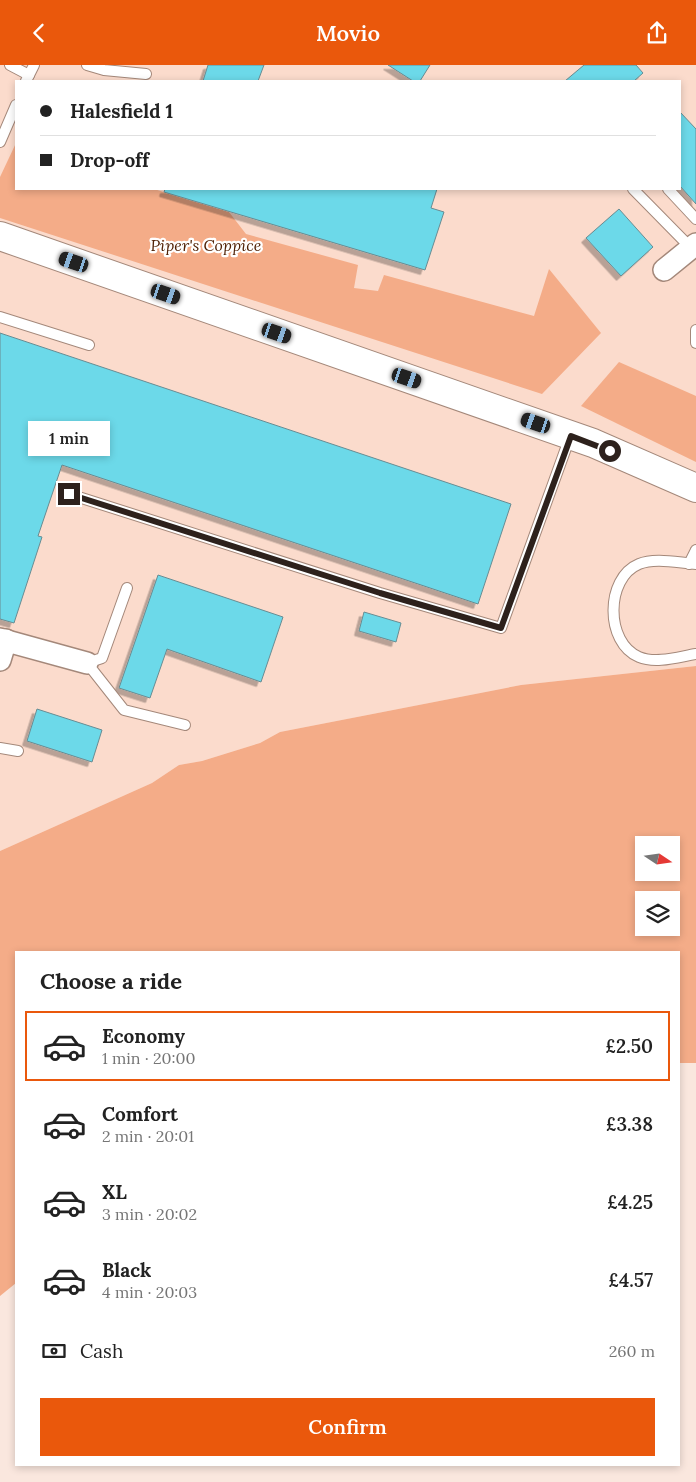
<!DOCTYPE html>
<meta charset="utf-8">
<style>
body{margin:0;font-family:Lora,serif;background:#f2f2f2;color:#222;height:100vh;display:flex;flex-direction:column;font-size:19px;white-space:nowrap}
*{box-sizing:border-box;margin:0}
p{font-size:16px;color:#767676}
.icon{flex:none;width:28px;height:28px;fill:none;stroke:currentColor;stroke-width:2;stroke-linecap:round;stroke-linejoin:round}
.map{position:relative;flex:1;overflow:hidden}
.sheet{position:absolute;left:15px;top:886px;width:665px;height:515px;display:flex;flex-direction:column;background:#fff;border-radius:0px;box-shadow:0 2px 8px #0003}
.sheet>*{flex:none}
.hud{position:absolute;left:15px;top:15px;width:666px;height:110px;border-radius:0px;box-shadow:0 2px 8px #0003;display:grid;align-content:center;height:110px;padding:0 25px;background:#fff}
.needle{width:32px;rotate:103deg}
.buttons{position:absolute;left:635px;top:771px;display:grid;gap:10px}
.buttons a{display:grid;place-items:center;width:45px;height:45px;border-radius:0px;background:#fff;box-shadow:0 2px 8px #0003;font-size:25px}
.end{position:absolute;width:22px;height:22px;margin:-11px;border:6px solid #2d211c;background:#fff;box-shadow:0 0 0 2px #fff}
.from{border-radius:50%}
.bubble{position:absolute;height:35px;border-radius:0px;background:#fff;box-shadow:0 2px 8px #0003;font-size:16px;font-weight:600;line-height:35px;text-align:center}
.car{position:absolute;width:15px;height:30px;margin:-15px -8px;border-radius:6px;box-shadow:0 0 4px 1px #0007;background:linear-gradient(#222 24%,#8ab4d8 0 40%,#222 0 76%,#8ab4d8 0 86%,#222 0)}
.hud b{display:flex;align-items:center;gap:18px;height:48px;font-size:19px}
.hud b+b{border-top:1px solid #e0e0e0}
.hud i{width:12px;height:12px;background:#222}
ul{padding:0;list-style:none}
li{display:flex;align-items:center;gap:15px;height:70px;margin:0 10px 8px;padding:0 15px;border:2px solid transparent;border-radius:0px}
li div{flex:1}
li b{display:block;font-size:19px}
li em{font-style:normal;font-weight:600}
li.active{border-color:#ea580c}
li>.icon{width:45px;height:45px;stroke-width:1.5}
h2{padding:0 25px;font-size:22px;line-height:60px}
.pay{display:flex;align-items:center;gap:12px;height:55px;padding:0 25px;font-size:19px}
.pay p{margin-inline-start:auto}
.action{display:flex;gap:10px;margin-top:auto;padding:10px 25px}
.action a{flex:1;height:58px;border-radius:0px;background:#ea580c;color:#fff;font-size:20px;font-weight:600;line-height:58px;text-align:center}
header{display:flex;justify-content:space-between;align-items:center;height:65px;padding:0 25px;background:#ea580c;color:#fff;font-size:22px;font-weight:600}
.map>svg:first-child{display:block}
.built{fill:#fbdbcc;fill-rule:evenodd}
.green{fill:#f4ac88;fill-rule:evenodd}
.building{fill:#6cd9e9;stroke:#688c92;filter:url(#shadow)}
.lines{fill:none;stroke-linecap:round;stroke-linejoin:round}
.lane-casing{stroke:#a4887a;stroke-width:12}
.street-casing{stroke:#a4887a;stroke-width:24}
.secondary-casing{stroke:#a4887a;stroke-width:30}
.lane{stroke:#fff;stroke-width:10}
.street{stroke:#fff;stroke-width:21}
.secondary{stroke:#fff;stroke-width:28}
.route{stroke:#2d211c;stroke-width:6}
.labels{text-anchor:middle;stroke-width:4.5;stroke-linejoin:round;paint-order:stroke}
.park-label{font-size:16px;font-style:italic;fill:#512206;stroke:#fff}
</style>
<header><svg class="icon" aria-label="back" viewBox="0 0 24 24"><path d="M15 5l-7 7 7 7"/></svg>Movio<svg class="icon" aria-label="share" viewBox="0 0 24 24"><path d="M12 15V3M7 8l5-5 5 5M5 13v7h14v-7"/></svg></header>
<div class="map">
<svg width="696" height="1417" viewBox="0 0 696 1417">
<defs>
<filter id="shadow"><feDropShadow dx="-4.5" dy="4.5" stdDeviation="0" flood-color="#0004"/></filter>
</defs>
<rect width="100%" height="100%" fill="#fae7de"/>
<path class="built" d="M 0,0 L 696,0 L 696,601 L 521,620 L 280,667 L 260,678 L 202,696 L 179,700 L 152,718 L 0,786 ZM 16,16 L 680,16 L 680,124 L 16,124 Z"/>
<g class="green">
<path d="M 16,78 L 16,124 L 154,124 L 229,147 L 246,169 L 358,200 L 354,223 L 378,226 L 384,210 L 534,251 L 549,204 L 601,268 L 542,329 L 0,153 L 0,112 Z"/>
<path d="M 619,297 L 696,331 L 696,397 L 581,341 Z"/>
<path d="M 696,601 L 696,998 L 679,998 L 679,888 L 16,888 L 16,1218 L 0,1231 L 0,786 L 152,718 L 179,700 L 202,696 L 260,678 L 280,667 L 521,620 ZM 644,780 L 671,780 L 671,808 L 644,808 ZM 644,835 L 671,835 L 671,862 L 644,862 Z"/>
</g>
<g class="building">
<path d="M 208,0 L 264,0 L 258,16 L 203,16 Z"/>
<path d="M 388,0 L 430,0 L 420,16 L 413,16 Z"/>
<path d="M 584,0 L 636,0 L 643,8 L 634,16 L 565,16 Z"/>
<path d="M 680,47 L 696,64 L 696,139 L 680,121 Z"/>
<path d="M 165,124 L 437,124 L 431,143 L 444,147 L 425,205 L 164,127 Z"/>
<path d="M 619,144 L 653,182 L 621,211 L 586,173 Z"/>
<path d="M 0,268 L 511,439 L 478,539 L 62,400 L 38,471 L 42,472 L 14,558 L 0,554 Z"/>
<path d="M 158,510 L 283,552 L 261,617 L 167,584 L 150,633 L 119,623 Z"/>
<path d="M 364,547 L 401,558 L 396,577 L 359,566 Z"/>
<path d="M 37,644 L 102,665 L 92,697 L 27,676 Z"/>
</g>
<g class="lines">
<g class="lane-casing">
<g id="lane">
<path d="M 10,0 L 29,10"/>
<path d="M 87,0 L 104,5 L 146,9"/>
<path d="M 26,16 L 34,0"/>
<path d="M 0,77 L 16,40"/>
<path d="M 633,124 L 692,184"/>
<path d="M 668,124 L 696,154"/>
<path d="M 0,252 L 89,280"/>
<path d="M 696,265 L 696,278"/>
<path d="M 69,429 L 380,528 L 501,563 L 570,372"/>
<path d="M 689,499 L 696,485"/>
<path d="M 696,499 C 679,498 655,492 639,499 C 605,513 605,578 639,592 C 656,599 678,592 696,589"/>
<path d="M 127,523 L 102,593 L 87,598 L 124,645 L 185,660"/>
<path d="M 0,683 L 18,686"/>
</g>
</g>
<g class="street-casing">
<g id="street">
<path d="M 664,205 L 696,179"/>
<path d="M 0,574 L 87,598"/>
<path d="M 0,595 L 6,575"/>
</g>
</g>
<g class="secondary-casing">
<path id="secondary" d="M 0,171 L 593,378 L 696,423"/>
</g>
<use href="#lane" class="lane"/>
<use href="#street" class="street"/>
<use href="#secondary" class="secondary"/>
</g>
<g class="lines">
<path class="route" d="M 69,429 L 380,528 L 501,563 L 571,371 L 610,386"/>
</g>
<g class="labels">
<g class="park-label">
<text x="206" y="186">Piper's Coppice</text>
</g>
</g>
</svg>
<div class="buttons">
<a><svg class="needle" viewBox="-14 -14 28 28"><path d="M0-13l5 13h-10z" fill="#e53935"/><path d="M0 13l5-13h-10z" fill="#767676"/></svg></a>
<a><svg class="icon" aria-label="layers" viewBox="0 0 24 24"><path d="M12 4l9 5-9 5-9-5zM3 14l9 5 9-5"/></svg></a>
</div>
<i class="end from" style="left:610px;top:386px"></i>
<i class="end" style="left:69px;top:429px"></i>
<div class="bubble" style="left:28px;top:356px;width:82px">1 min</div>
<i class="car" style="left:74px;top:197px;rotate:289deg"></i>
<i class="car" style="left:166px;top:229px;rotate:109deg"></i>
<i class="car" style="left:277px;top:268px;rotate:109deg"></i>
<i class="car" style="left:407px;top:313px;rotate:109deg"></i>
<i class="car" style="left:536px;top:358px;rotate:289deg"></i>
<div class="hud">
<b><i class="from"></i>Halesfield 1</b>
<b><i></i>Drop-off</b>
</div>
<section class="sheet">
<h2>Choose a ride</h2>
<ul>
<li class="active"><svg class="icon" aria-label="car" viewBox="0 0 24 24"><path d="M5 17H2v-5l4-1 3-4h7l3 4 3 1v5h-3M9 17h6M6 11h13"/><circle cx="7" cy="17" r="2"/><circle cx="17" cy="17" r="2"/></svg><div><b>Economy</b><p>1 min · 20:00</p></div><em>£2.50</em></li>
<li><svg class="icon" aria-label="car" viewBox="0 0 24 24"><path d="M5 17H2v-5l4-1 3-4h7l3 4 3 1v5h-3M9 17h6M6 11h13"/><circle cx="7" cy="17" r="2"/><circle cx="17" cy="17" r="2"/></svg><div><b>Comfort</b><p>2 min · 20:01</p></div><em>£3.38</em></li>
<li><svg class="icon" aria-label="car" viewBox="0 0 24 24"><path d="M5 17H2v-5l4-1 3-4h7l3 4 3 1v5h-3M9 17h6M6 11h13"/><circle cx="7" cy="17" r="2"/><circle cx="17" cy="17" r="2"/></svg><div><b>XL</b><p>3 min · 20:02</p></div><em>£4.25</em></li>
<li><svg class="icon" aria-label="car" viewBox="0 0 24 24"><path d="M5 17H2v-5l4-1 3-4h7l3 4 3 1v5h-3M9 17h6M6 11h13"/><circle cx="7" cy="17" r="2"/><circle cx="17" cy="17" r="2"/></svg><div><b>Black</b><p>4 min · 20:03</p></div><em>£4.57</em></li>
</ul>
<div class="pay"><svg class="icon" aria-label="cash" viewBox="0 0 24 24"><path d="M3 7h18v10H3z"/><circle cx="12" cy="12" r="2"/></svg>Cash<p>260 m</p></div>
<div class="action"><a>Confirm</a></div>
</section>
</div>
